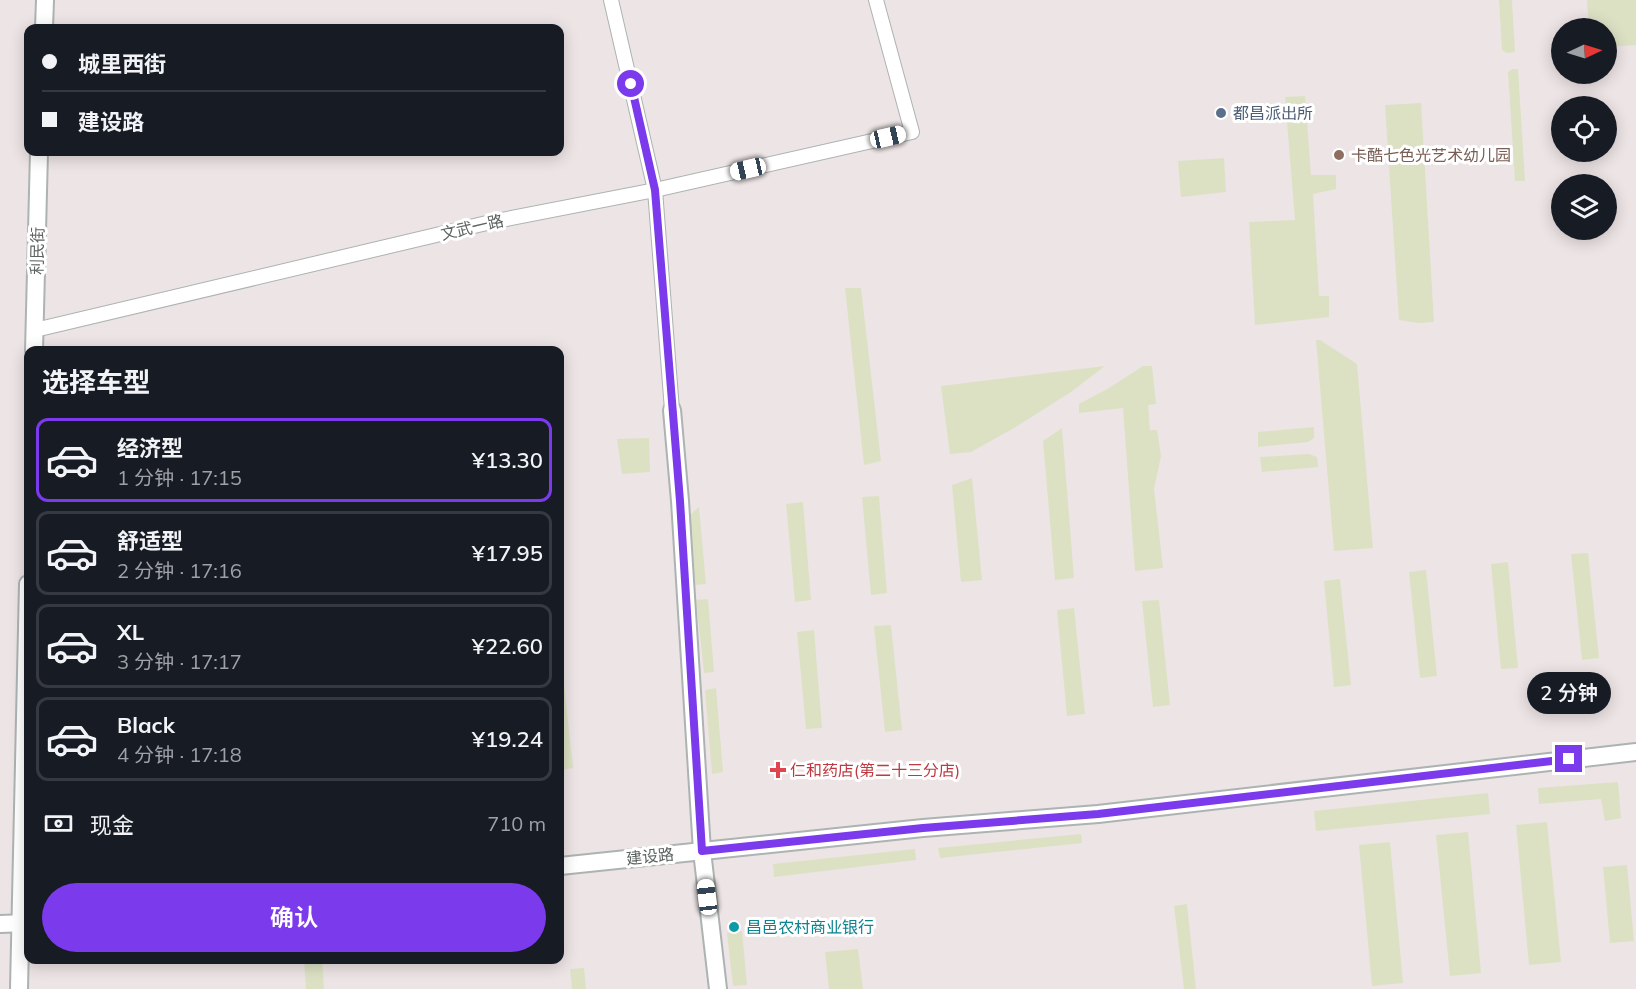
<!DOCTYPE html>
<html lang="zh">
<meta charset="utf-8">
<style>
body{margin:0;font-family:Mulish,"Noto Sans SC",sans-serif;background:#242831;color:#f1f3f6;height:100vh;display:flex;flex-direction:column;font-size:22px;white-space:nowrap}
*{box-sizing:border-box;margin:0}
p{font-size:20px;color:#9ea1a6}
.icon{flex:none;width:33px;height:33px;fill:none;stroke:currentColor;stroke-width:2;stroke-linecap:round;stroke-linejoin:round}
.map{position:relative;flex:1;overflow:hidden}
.side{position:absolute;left:24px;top:346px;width:540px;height:618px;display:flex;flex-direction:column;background:#171b24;border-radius:12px;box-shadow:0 3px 15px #0003}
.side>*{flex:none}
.hud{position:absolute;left:24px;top:24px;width:540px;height:132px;border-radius:12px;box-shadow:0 3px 15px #0003;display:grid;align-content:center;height:132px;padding:0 18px;background:#171b24}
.needle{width:39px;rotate:86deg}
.controls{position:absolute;left:1551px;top:18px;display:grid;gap:12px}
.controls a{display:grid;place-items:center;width:66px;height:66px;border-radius:50%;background:#171b24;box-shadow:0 3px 15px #0003;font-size:30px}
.end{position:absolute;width:27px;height:27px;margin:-14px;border:8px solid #7c3aed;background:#fff;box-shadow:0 0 0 3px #fff}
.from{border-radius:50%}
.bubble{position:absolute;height:42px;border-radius:21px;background:#171b24;box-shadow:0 3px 15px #0003;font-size:20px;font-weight:600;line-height:42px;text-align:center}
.car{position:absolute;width:18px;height:36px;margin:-18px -9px;border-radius:8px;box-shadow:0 0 4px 2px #0007;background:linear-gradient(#fff 24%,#345 0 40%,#fff 0 76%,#345 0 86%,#fff 0)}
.hud b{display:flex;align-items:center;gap:21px;height:57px;font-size:22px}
.hud b+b{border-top:2px solid #363941}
.hud i{width:15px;height:15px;background:#f1f3f6}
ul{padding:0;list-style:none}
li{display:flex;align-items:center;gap:18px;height:84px;margin:0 12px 9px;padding:0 6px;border:3px solid #363941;border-radius:12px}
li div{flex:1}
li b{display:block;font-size:22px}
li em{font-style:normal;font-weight:600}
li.current{border-color:#7c3aed}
li>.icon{width:54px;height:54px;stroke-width:1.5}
h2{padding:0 18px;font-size:27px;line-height:72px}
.pay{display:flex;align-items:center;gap:15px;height:66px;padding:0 18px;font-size:22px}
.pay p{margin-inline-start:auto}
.action{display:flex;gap:12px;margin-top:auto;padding:12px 18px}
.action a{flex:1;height:69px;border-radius:36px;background:#7c3aed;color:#fff;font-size:24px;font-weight:600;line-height:69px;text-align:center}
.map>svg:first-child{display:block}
.green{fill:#dde1c4}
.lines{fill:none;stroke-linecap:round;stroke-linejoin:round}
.minor-casing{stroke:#adb3b2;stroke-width:16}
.tertiary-casing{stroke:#adb3b2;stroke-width:20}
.minor{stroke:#fff;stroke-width:14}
.tertiary{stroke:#fff;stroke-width:16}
.route{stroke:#7c3aed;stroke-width:8}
.service-dot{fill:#5c6f8a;stroke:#fff;stroke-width:2}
.education-dot{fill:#8d6e63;stroke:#fff;stroke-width:2}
.health-dot{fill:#e0444e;stroke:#fff;stroke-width:2}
.culture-dot{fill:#0f9aa8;stroke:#fff;stroke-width:2}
.labels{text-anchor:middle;stroke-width:6;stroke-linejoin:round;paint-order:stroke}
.service-label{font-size:16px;fill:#4e5e75;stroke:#fff;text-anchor:start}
.education-label{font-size:16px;fill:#785e54;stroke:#fff;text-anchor:start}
.street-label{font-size:16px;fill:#5c6361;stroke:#fff}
.health-label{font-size:16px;fill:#be3a42;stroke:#fff;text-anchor:start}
.culture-label{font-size:16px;fill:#0d838f;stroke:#fff;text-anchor:start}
</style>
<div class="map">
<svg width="1636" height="989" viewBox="0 0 1636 989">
<rect width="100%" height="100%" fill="#ede4e5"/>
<g class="green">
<path d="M 1499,0 L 1512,0 L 1515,52 L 1507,53 L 1502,50 Z"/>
<path d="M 1587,0 L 1636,0 L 1636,45 L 1607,47 L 1606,28 L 1589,28 Z"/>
<path d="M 1512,69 L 1518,69 L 1525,181 L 1515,181 L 1508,72 Z"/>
<path d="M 1305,96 L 1311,175 L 1336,175 L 1336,189 L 1313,194 L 1319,296 L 1329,296 L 1329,317 L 1255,325 L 1249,222 L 1295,220 L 1285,97 Z"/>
<path d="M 1421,103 L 1434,322 L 1418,323 L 1399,320 L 1385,105 Z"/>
<path d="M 1224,158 L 1226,192 L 1181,197 L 1178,161 Z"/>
<path d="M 845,288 L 861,288 L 881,461 L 864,465 Z"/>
<path d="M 1316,340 L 1320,340 L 1357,364 L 1373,548 L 1334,551 Z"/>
<path d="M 1105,366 L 1071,392 L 1014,428 L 971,452 L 950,454 L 941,386 Z"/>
<path d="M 1143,366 L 1152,366 L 1156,404 L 1148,405 L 1150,430 L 1157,430 L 1161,456 L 1154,489 L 1163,568 L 1135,571 L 1123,408 L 1079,413 L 1079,404 L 1109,388 Z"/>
<path d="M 1314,427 L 1314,438 L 1308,442 L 1258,447 L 1258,432 Z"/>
<path d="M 1062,428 L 1074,578 L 1055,580 L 1043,441 Z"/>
<path d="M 649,438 L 650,472 L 622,474 L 617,439 Z"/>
<path d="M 1309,454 L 1317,457 L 1318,467 L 1262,472 L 1260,457 Z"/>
<path d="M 972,478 L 982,580 L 961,582 L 952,485 Z"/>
<path d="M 879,496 L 887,593 L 871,595 L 862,497 Z"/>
<path d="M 803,502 L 811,600 L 795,602 L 786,504 Z"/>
<path d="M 699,507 L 706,584 L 695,585 L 689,516 Z"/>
<path d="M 1588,553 L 1599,658 L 1582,660 L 1571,554 Z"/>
<path d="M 1508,562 L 1518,668 L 1501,669 L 1491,564 Z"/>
<path d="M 1426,570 L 1437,676 L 1420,678 L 1409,572 Z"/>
<path d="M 1340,579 L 1351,685 L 1334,687 L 1324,581 Z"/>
<path d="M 708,599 L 714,672 L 704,673 L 696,600 Z"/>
<path d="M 1159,600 L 1170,705 L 1153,707 L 1142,601 Z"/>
<path d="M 1074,608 L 1085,714 L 1067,716 L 1057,610 Z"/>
<path d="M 891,625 L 902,730 L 885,732 L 874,626 Z"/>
<path d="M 814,630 L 822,728 L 806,729 L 797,632 Z"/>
<path d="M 564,684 L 573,768 L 560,770 L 560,685 Z"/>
<path d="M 716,688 L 723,772 L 712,774 L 705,690 Z"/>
<path d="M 1618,782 L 1621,818 L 1605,821 L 1601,799 L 1539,804 L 1538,788 Z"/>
<path d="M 1488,793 L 1490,814 L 1316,831 L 1314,811 Z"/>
<path d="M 1547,822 L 1561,962 L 1529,965 L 1516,825 Z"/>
<path d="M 1468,832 L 1481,973 L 1450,976 L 1436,835 Z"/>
<path d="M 1081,834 L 1082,843 L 940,858 L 938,848 Z"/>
<path d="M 1390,842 L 1403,983 L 1372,986 L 1359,845 Z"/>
<path d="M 915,849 L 916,860 L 774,877 L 773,864 Z"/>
<path d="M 1627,865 L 1634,941 L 1610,943 L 1603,867 Z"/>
<path d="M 1187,904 L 1196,989 L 1184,989 L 1174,906 Z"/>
<path d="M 742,931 L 747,985 L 733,986 L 727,933 Z"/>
<path d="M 858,949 L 863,989 L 829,989 L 825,952 Z"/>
<path d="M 304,960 L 322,960 L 324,989 L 306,989 Z"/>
<path d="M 584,968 L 586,989 L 572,989 L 570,969 Z"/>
</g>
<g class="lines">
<g class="minor-casing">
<g id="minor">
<path d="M 611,0 L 655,190 L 672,410"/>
<path d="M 35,330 L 491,222 L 655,190 L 912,132 L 876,0"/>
</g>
</g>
<g class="tertiary-casing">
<g id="tertiary">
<path d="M 44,28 L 45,0"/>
<path d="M 34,351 L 39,152"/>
<path d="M 672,410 L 680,501 L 702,851 L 718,989"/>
<path d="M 560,866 L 923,828 L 1098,814 L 1636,752"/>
<path d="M 0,924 L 28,923"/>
<path d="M 19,989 L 28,584"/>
</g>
</g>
<use href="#minor" class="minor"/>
<use href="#tertiary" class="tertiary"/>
</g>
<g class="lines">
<path class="route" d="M 631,84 L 655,190 L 680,501 L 702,851 L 923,828 L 1098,814 L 1569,759"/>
</g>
<circle class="service-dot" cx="1221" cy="113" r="6"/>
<circle class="education-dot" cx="1339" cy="155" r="6"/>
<path class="health-dot" d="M775 761h6v6h6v6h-6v6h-6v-6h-6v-6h6z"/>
<circle class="culture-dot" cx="734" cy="927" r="6"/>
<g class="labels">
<g class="service-label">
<text x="1233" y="119">都昌派出所</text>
</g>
<g class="education-label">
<text x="1351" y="161">卡酷七色光艺术幼儿园</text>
</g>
<g class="street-label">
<text transform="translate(472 227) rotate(-13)" y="6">文武一路</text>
<text transform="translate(37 251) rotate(-89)" y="6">利民街</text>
<text transform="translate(650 856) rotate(-6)" y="6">建设路</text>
</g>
<g class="health-label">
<text x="790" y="776">仁和药店(第二十三分店)</text>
</g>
<g class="culture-label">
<text x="746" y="933">昌邑农村商业银行</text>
</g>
</g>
</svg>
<div class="controls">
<a><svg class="needle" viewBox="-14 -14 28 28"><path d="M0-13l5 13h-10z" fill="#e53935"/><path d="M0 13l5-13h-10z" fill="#9ea1a6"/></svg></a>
<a><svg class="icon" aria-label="locate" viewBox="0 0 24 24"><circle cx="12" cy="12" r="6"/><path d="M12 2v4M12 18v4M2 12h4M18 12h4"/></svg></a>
<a><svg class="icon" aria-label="layers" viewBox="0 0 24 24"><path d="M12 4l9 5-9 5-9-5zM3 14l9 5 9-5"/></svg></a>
</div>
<i class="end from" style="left:631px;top:84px"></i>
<i class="end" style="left:1569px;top:759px"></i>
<div class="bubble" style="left:1527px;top:672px;width:84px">2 分钟</div>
<i class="car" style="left:888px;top:137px;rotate:77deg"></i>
<i class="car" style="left:748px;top:169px;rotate:257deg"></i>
<i class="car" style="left:707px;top:897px;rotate:353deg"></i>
<div class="hud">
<b><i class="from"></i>城里西街</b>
<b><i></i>建设路</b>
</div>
<section class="side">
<h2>选择车型</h2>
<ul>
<li class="current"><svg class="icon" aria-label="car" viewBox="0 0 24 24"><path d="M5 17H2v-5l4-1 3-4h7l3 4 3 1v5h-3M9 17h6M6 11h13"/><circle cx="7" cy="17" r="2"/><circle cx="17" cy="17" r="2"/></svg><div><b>经济型</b><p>1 分钟 · 17:15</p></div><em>¥13.30</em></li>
<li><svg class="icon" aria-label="car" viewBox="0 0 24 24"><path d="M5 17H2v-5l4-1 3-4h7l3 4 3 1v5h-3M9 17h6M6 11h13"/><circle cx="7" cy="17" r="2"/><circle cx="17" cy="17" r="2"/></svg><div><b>舒适型</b><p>2 分钟 · 17:16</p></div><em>¥17.95</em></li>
<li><svg class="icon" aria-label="car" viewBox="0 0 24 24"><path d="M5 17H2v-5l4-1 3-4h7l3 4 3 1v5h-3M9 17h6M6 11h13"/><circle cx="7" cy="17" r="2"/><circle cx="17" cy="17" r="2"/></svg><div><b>XL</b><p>3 分钟 · 17:17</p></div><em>¥22.60</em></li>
<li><svg class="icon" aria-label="car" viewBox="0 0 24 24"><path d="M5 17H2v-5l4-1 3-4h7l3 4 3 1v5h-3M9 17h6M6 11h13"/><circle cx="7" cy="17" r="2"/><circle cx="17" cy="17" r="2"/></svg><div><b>Black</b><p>4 分钟 · 17:18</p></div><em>¥19.24</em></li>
</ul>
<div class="pay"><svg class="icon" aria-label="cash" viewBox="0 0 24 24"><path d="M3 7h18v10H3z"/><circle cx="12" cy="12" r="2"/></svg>现金<p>710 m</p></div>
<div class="action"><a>确认</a></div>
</section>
</div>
